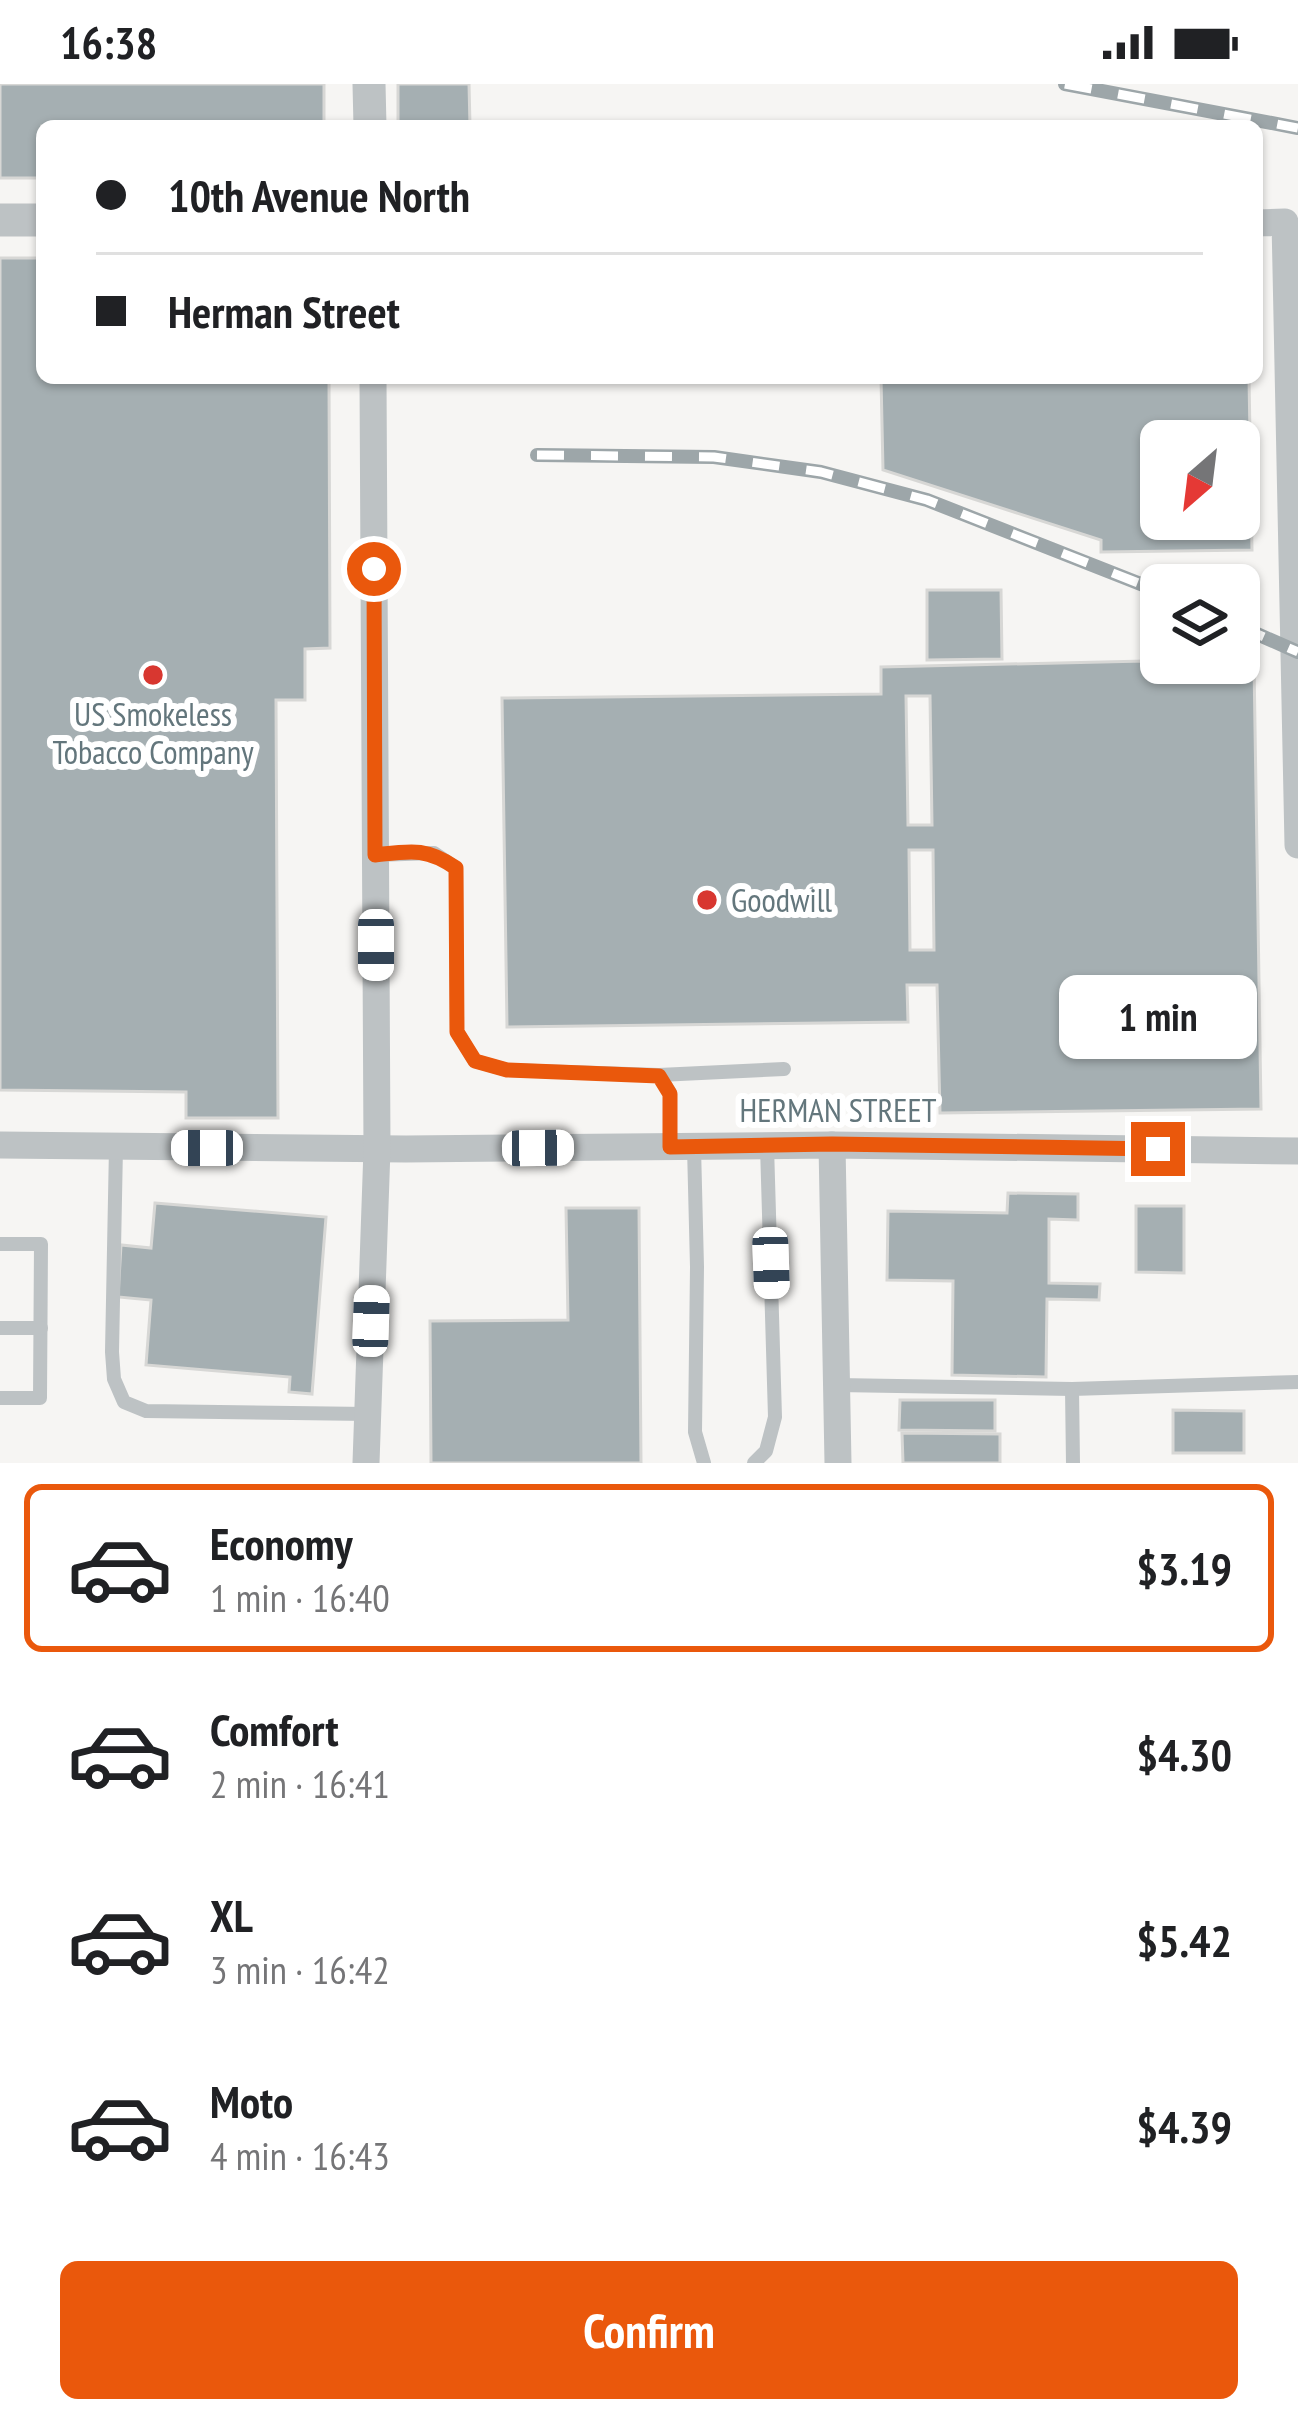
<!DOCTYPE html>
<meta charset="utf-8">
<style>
body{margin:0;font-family:"PT Sans Narrow",sans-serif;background:#f2f2f2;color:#202124;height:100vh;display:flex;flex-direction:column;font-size:45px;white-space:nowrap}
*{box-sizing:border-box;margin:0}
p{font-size:39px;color:#757577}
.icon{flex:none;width:66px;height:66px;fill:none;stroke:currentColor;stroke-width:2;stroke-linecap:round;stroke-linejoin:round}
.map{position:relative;height:1379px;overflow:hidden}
.panel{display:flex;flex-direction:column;background:#fff;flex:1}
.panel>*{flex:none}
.hud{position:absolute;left:36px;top:36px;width:1227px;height:264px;border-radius:18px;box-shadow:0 3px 9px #0004;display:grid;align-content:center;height:264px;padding:0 60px;background:#fff}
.needle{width:78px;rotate:208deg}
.tools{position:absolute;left:1140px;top:336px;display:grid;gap:24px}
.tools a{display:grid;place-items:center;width:120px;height:120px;border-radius:18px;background:#fff;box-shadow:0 3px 9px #0004;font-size:60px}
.end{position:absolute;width:54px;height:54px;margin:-27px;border:15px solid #ea580c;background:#fff;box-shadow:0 0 0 6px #fff}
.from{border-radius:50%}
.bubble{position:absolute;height:84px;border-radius:18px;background:#fff;box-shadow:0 3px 9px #0004;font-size:39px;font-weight:600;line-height:84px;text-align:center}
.car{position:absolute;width:36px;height:72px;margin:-36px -18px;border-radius:15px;box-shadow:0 0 9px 3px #0007;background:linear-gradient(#fff 24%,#345 0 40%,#fff 0 76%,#345 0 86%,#fff 0)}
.hud b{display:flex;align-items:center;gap:42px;height:114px;font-size:45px}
.hud b+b{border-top:3px solid #e0e0e0}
.hud i{width:30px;height:30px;background:#202124}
ul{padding:21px 0 0;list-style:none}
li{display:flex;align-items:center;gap:36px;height:168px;margin:0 24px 18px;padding:0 36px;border:6px solid transparent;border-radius:18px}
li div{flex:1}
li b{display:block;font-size:45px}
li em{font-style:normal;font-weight:600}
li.active{border-color:#ea580c}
li>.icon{width:108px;height:108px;stroke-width:1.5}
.primary-button{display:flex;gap:24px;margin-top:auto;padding:24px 60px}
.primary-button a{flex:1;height:138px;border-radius:18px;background:#ea580c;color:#fff;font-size:48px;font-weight:600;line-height:138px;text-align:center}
.status{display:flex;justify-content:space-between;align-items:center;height:84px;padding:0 60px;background:#fff;direction:ltr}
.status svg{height:33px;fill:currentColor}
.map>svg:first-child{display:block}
.building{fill:#a5afb2;stroke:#d7d7d5;stroke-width:3;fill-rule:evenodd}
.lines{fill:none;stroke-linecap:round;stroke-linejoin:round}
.service{stroke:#bdc2c4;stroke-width:14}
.minor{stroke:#bdc2c4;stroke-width:27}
.tertiary{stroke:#bdc2c4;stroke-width:33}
.rail-casing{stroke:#9da6a9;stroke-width:14}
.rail{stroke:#fff;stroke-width:9;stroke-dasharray:27;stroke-linecap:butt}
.route{stroke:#ea580c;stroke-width:15}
.poi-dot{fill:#d83730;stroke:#fff;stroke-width:4.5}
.labels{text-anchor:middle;stroke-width:12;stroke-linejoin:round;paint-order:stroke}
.poi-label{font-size:33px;fill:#63767c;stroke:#fff}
.street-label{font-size:33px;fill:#63767c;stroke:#fff}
</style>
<div class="status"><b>16:38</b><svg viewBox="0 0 49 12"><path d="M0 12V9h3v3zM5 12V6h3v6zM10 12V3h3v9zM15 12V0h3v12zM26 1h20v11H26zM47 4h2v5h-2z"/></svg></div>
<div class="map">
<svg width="1298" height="1379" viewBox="0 0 1298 1379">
<rect width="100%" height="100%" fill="#f6f5f3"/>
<g class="building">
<path d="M 0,0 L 324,0 L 324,42 L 42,42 L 42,94 L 0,94 Z"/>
<path d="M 398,0 L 469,0 L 470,42 L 398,42 Z"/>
<path d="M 0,174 L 42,174 L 42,294 L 329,294 L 330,564 L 305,565 L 305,616 L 276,616 L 278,1034 L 186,1034 L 186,1008 L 0,1006 Z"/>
<path d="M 881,294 L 1249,294 L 1252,466 L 1101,468 L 1101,456 L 883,386 ZM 1161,357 L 1239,357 L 1239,435 L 1161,435 Z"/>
<path d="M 927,506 L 1001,506 L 1002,575 L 927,576 Z"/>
<path d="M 1144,577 L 1144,581 L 1254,579 L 1261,1025 L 940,1029 L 937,901 L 907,901 L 908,938 L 507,943 L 502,614 L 881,610 L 881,583 ZM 906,612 L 930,612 L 932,741 L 908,741 ZM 909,766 L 933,766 L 934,866 L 910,866 Z"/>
<path d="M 1008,1109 L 1078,1110 L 1078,1136 L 1049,1135 L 1049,1199 L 1100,1200 L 1099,1216 L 1047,1215 L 1046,1293 L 952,1291 L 953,1197 L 887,1196 L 888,1127 L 1007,1129 Z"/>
<path d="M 155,1119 L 326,1133 L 312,1310 L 289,1308 L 290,1293 L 146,1281 L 151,1216 L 118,1213 L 121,1161 L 151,1164 Z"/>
<path d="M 1136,1122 L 1184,1122 L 1184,1189 L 1136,1188 Z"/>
<path d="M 566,1124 L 639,1124 L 641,1379 L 431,1379 L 430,1237 L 568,1236 Z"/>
<path d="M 900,1316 L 995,1316 L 995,1347 L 899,1346 Z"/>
<path d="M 1173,1326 L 1244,1327 L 1244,1369 L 1173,1369 Z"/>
<path d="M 902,1349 L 1000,1350 L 1000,1379 L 903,1379 Z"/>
</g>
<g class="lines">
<g class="service">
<path d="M 375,771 L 434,769 L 456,784 L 457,948 L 475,977 L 507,986 L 659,991 L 670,1009 L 670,1063"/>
<path d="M 659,991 L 784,985"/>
<path d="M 116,1063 L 112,1268 L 114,1295 L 124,1318 L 146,1327 L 368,1330"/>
<path d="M 694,1063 L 697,1183 L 695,1348 L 704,1379"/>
<path d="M 0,1160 L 41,1160 L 40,1314 L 0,1314"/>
<path d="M 0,1244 L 41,1244"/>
<path d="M 837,1301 L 1072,1305 L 1298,1298"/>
<path d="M 1072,1305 L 1073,1379"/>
<path d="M 754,1379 L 766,1367 L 775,1333 L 767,1062"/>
</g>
<g class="minor">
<path d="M 1257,139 L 1285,138 L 1298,761"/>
<path d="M 0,1061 L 406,1065 L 832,1061 L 1298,1067"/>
<path d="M 832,1061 L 838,1379"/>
<path d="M 366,1379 L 377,1065 L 373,294"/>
</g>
<g class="tertiary">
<path d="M 369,0 L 370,42"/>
<path d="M 0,136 L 42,136"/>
</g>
<g class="rail-casing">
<g id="rail">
<path d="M 1065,0 L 1298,44"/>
<path d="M 537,371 L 714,373 L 821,388 L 927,416 L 1161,508"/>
<path d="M 1239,542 L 1298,568"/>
</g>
</g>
<use href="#rail" class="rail"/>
</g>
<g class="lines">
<path class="route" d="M 374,485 L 375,771 C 410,767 426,763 456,784 L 457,948 L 475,977 L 507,986 L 659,992 L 670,1010 L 670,1063 L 832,1060 L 1158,1065"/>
</g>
<g class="poi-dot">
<circle cx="153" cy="591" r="12"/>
<circle cx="707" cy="816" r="12"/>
</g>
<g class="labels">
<g class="poi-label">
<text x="153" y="642">US Smokeless<tspan x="153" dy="38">Tobacco Company</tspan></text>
<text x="731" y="828" text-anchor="start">Goodwill</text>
</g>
<g class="street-label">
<text x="838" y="1038">HERMAN STREET</text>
</g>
</g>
</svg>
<div class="tools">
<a><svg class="needle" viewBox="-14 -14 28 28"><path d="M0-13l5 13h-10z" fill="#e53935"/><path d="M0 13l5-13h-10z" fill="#757577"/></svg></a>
<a><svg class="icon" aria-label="layers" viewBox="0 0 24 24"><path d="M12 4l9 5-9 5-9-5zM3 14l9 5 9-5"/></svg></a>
</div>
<i class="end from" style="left:374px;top:485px"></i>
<i class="end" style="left:1158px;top:1065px"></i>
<div class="bubble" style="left:1059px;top:891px;width:198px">1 min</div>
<i class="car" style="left:376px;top:861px;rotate:180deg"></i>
<i class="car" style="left:207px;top:1064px;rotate:270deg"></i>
<i class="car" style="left:538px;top:1064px;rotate:89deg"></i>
<i class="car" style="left:771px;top:1179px;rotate:178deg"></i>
<i class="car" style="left:371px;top:1237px;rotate:2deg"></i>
<div class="hud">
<b><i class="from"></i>10th Avenue North</b>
<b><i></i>Herman Street</b>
</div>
</div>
<section class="panel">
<ul>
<li class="active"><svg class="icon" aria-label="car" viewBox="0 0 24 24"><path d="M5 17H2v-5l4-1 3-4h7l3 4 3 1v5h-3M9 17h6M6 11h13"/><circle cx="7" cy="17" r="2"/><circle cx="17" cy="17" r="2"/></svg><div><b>Economy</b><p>1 min · 16:40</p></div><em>$3.19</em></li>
<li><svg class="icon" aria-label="car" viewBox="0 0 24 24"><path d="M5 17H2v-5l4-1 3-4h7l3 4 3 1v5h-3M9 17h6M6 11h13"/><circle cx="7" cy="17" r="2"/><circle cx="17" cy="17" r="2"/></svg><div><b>Comfort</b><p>2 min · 16:41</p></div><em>$4.30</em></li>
<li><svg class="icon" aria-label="car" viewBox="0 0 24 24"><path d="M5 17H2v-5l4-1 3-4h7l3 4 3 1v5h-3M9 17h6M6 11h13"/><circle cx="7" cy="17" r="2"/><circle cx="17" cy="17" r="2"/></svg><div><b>XL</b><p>3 min · 16:42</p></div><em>$5.42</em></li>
<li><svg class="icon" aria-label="car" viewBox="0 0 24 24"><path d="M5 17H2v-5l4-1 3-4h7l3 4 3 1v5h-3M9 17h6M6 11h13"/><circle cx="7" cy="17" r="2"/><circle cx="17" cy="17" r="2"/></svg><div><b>Moto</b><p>4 min · 16:43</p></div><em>$4.39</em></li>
</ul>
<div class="primary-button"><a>Confirm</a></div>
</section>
